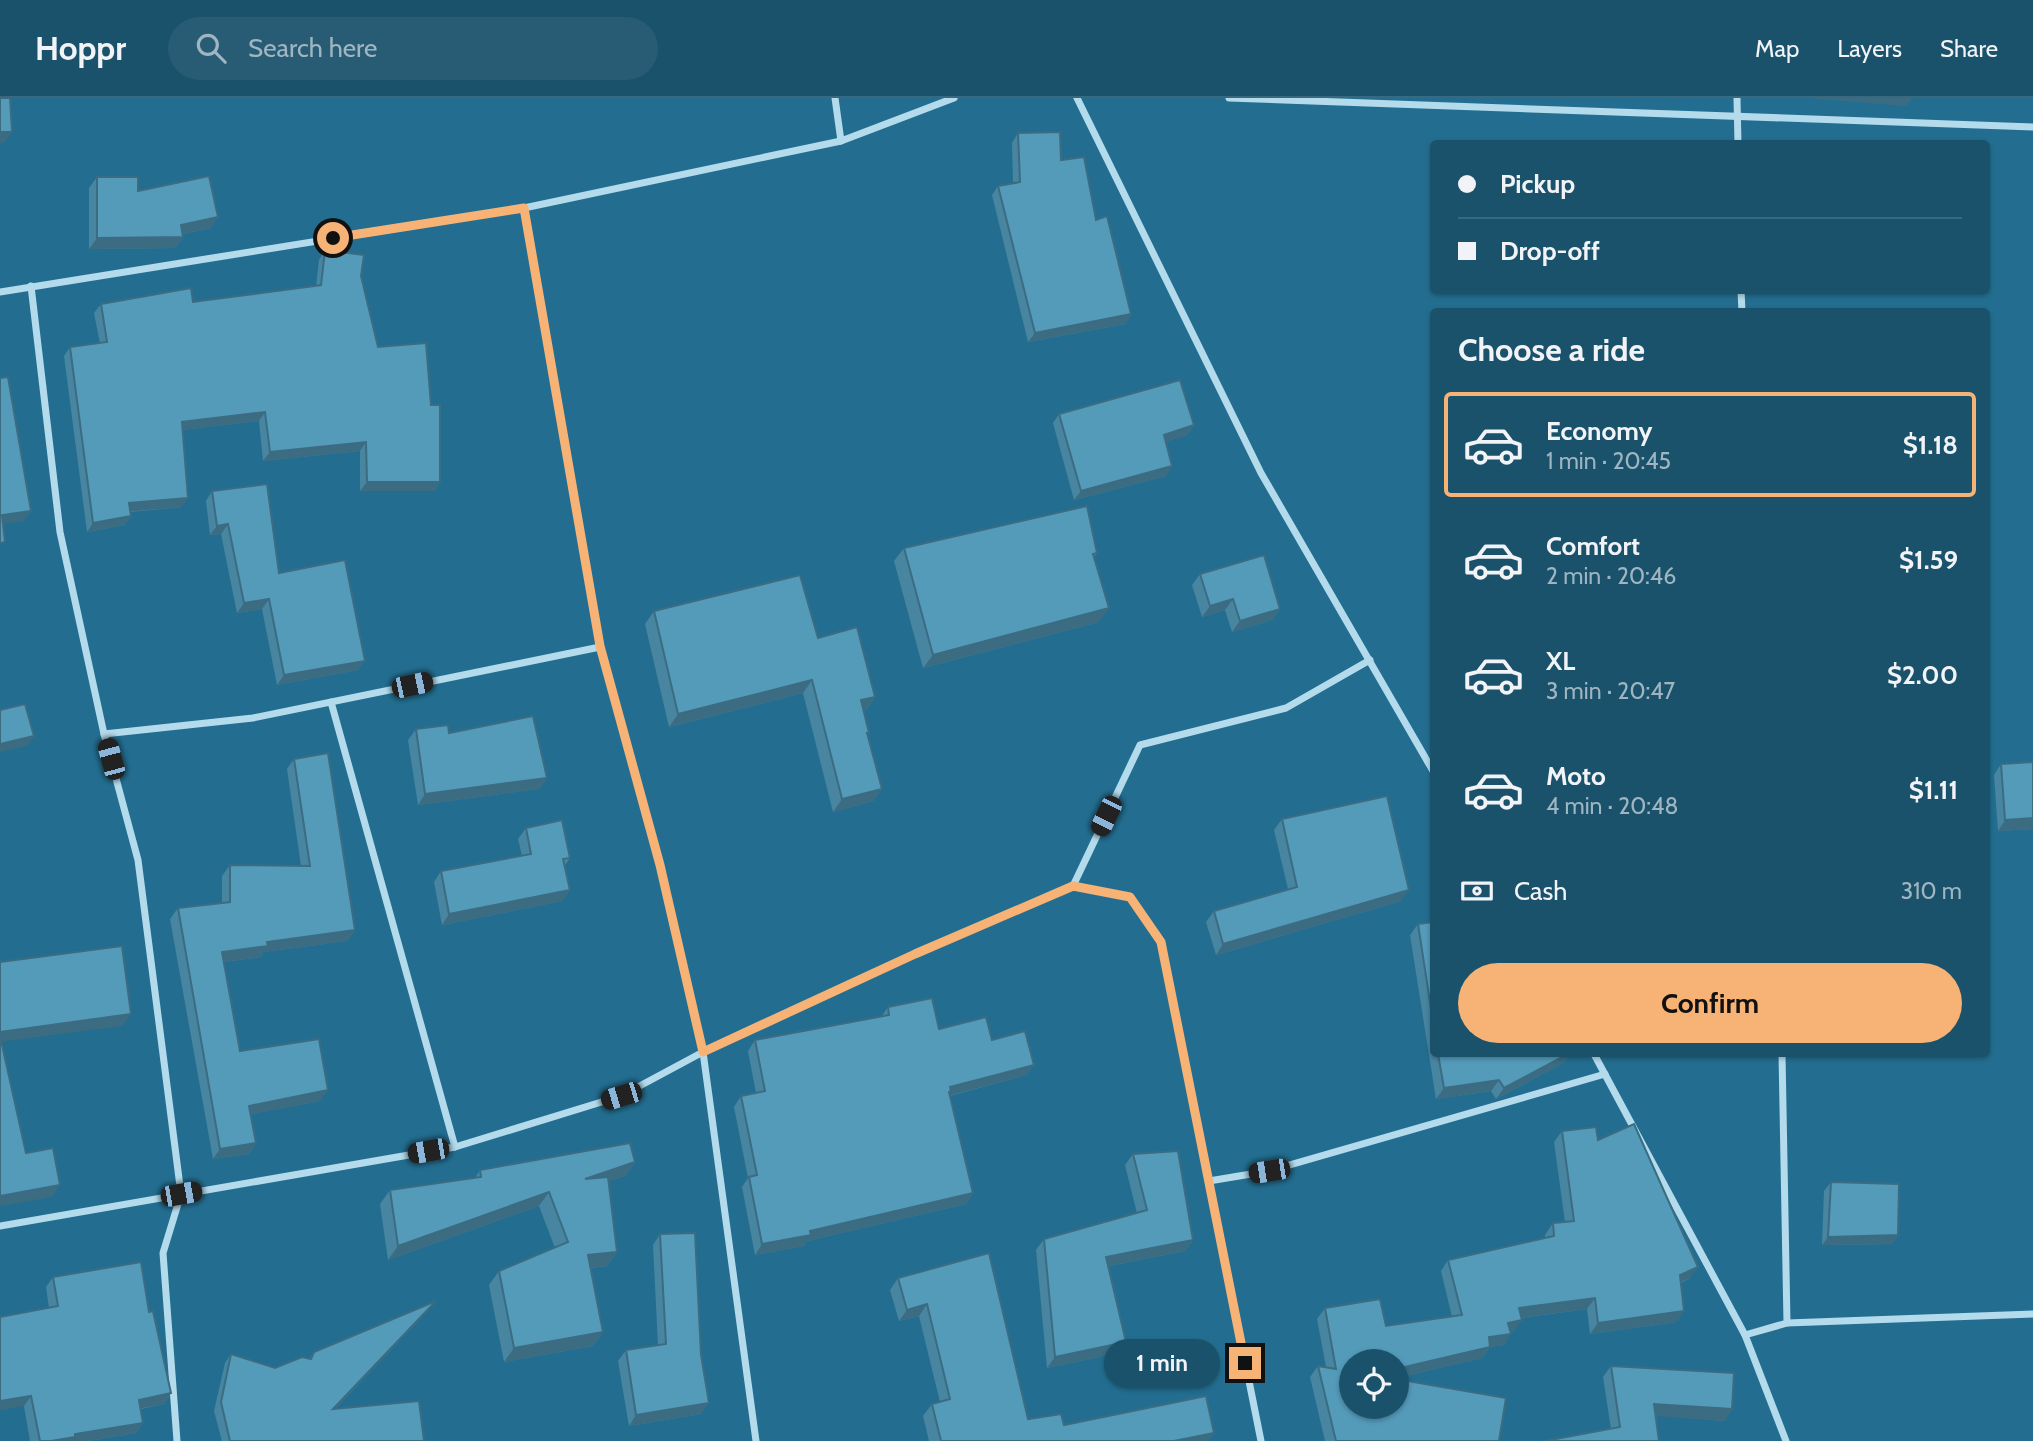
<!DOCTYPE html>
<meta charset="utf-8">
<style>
body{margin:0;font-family:Cabin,sans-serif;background:#275c74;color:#f1f3f6;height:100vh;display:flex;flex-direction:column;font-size:26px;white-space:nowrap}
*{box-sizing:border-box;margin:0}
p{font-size:23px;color:#9fb6c2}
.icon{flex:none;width:38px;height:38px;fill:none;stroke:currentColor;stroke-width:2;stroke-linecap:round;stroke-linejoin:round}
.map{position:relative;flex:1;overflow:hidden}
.details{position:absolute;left:1430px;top:210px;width:560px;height:749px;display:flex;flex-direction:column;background:#1a526c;border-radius:7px;box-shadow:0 2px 5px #0004}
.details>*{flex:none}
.hud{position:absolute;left:1430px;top:42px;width:560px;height:154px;border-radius:7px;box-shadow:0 2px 5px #0004;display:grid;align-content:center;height:154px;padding:0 28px;background:#1a526c}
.buttons{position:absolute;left:1339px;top:1251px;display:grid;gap:14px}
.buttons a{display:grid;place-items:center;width:70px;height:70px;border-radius:50%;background:#1a526c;box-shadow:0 2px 5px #0004;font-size:35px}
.end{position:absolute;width:32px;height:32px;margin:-16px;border:9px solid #f7b276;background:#111;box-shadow:0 0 0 4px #111}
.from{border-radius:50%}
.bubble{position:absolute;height:49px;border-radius:24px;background:#1a526c;box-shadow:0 2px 5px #0004;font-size:23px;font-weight:700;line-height:49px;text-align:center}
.car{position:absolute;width:21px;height:42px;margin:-21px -10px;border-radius:9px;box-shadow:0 0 5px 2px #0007;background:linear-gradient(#222 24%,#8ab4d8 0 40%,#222 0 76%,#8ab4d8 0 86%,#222 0)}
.hud b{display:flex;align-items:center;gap:24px;height:66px;font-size:26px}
.hud b+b{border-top:2px solid #38697f}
.hud i{width:18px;height:18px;background:#f1f3f6}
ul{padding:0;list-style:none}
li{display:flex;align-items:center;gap:21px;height:105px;margin:0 14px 10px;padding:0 14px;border:4px solid transparent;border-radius:7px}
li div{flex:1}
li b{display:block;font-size:26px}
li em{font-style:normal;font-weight:700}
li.selected{border-color:#f7b276}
li>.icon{width:63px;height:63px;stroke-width:1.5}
h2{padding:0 28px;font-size:32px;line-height:84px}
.pay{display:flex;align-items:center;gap:18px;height:77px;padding:0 28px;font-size:26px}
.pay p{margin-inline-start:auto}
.button{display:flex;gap:14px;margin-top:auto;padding:14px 28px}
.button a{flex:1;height:80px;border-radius:42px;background:#f7b276;color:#111;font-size:28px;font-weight:700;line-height:80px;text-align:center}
header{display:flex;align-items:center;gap:42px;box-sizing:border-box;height:98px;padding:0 35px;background:#1a526c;border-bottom:2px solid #38697f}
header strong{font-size:33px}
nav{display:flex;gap:38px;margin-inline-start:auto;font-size:24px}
.search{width:490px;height:63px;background:#275c74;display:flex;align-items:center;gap:18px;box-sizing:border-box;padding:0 24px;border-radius:38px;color:#9fb6c2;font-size:26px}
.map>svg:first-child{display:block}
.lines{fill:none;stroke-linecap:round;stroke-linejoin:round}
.street{stroke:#b4dbec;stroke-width:7}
.wall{fill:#4885a0}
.shaded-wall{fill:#3b6c82}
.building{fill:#549bba;stroke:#3b6c82;stroke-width:2}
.route{stroke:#f7b276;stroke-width:9}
</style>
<header>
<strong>Hoppr</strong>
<div class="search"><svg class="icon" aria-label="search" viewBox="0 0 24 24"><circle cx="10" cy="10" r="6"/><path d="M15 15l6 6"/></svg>Search here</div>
<nav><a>Map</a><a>Layers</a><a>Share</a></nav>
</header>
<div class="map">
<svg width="2033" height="1343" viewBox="0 0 2033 1343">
<rect width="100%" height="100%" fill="#236e90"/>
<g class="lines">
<g class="street">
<path d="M 835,0 L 841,43"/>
<path d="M 1077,0 L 1261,375 L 1433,673"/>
<path d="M 1229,0 L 2033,29"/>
<path d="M 1737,0 L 1738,46"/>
<path d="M 524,110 L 600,549 L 660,767 L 703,954 L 756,1343"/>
<path d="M 31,188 L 60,434 L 104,636 L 138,762 L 181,1096 L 163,1155 L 177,1343"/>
<path d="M 1741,192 L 1742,214"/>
<path d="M 0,194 L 524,110 L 841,43 L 954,0"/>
<path d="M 331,604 L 455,1049"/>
<path d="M 104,636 L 253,620 L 600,549"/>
<path d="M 1073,788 L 1140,647 L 1286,610 L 1370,562"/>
<path d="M 1594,956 L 1745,1237 L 1786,1343"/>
<path d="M 1782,956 L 1787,1225"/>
<path d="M 1209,1083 L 1269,1073 L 1605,976"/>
<path d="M 0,1128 L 455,1049 L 621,998 L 703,954 L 915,856 L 1073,788 L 1130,799 L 1161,843 L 1261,1343"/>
<path d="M 1745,1237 L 1787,1225 L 2033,1216"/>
</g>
</g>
<g class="wall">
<path d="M 1018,35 L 1061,62 L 1096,122 L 1131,216 L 1125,226 L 1028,244 L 992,97 L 998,88 L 1013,85 L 1012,45 Z"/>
<path d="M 97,79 L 138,93 L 211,130 L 183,136 L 183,139 L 175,150 L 89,151 L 89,90 Z"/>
<path d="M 325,152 L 361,178 L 378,249 L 431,307 L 440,384 L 434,393 L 360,393 L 360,353 L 263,363 L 259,323 L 182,332 L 182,409 L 130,414 L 131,418 L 124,427 L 87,434 L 64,258 L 70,249 L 100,245 L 94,215 L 101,206 L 193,204 L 316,188 L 319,162 Z"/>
<path d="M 1059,316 L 1194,327 L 1187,337 L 1165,344 L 1166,378 L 1074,402 L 1053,325 Z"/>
<path d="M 212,393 L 279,475 L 358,572 L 277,587 L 262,511 L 237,515 L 221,436 L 210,437 L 206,403 Z"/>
<path d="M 904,450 L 1097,455 L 1094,459 L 1099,524 L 923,570 L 894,463 Z"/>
<path d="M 1200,476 L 1280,511 L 1272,522 L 1232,534 L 1225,512 L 1202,519 L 1192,487 Z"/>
<path d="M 654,513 L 818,540 L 875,599 L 866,612 L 863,612 L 867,637 L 882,691 L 873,703 L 833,714 L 803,595 L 669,629 L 645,526 Z"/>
<path d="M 416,631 L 449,635 L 547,680 L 539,691 L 418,707 L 408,642 Z"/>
<path d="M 294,661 L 355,832 L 347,843 L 263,854 L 261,859 L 224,864 L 240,953 L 320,1003 L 251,1016 L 256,1045 L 249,1056 L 213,1061 L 170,821 L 178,810 L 222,805 L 222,778 L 230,767 L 301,768 L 287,671 Z"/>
<path d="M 2001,666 L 2033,731 L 1998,733 L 1994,677 Z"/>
<path d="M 1282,721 L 1401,803 L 1216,857 L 1206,824 L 1214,813 L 1288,791 L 1274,732 Z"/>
<path d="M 526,730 L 570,760 L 565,767 L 570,792 L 562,803 L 442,827 L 434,784 L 441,773 L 522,758 L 518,741 Z"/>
<path d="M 1433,824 L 1433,956 L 1570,956 L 1563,965 L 1496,1001 L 1491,993 L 1436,1001 L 1410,837 L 1418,826 Z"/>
<path d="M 888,909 L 939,931 L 992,942 L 1034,967 L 1026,977 L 950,998 L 973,1095 L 966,1106 L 807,1143 L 804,1148 L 755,1157 L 742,1089 L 748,1080 L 734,1009 L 741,998 L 756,995 L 748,953 L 755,942 L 881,919 Z"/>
<path d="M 1562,1033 L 1598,1042 L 1690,1180 L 1681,1185 L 1677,1224 L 1590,1236 L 1587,1211 L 1521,1220 L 1514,1233 L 1511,1234 L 1504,1247 L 1490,1249 L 1482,1260 L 1396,1280 L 1396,1264 L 1351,1264 L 1499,1343 L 1325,1343 L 1310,1279 L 1318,1268 L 1326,1269 L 1317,1221 L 1325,1210 L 1386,1228 L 1452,1219 L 1441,1173 L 1448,1162 L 1545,1140 L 1545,1137 L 1553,1125 L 1565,1124 L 1554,1044 Z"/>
<path d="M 1133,1056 L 1193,1142 L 1185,1153 L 1109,1168 L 1126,1244 L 1118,1255 L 1047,1270 L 1036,1152 L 1044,1141 L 1137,1115 L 1125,1067 Z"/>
<path d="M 635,1064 L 625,1078 L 609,1083 L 617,1154 L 607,1168 L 591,1170 L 603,1234 L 593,1248 L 504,1264 L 489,1187 L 499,1173 L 555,1150 L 539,1108 L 388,1162 L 380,1106 L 390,1092 L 475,1080 L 480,1072 Z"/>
<path d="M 1831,1084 L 1898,1137 L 1892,1146 L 1822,1147 L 1824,1093 Z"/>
<path d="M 660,1136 L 701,1316 L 629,1328 L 618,1263 L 626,1252 L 658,1247 L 653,1147 Z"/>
<path d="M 989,1155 L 1028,1321 L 1064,1327 L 1214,1335 L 1208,1343 L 929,1343 L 923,1318 L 932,1306 L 940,1304 L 919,1218 L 899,1223 L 890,1192 L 898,1180 Z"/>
<path d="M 53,1179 L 149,1214 L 171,1295 L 164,1306 L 141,1311 L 143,1325 L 136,1335 L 88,1343 L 30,1343 L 24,1308 L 49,1210 L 46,1189 Z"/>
<path d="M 429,1212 L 335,1311 L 424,1343 L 222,1343 L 214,1313 L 225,1265 L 231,1256 L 275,1270 L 309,1261 L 314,1254 Z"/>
<path d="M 1611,1268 L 1732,1311 L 1724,1323 L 1655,1317 L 1659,1343 L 1611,1331 L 1603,1279 Z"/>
</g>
<g class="shaded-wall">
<path d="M 1808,0 L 1912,0 L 1906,8 Z"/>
<path d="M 0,34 L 12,34 L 4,45 L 0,45 Z"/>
<path d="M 218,119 L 211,130 L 173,138 L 181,127 Z"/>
<path d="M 183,139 L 175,150 L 89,151 L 97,140 Z"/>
<path d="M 1131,216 L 1125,226 L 1028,244 L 1035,235 Z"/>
<path d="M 265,314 L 259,323 L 175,333 L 182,324 Z"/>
<path d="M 1194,327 L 1187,337 L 1157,347 L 1164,337 Z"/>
<path d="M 366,344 L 360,353 L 263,363 L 270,354 Z"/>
<path d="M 1172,368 L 1166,378 L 1074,402 L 1081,393 Z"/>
<path d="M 367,384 L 440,384 L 434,393 L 360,393 Z"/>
<path d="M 188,400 L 182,409 L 122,414 L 129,405 Z"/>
<path d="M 31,413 L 24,423 L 0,426 L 2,417 Z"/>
<path d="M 131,418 L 124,427 L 87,434 L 93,425 Z"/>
<path d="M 228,426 L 221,436 L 210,437 L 217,428 Z"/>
<path d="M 269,501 L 262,511 L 237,515 L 244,505 Z"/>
<path d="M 1233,501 L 1225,512 L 1202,519 L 1210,508 Z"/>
<path d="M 1109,510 L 1099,524 L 923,570 L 933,557 Z"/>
<path d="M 1280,511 L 1272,522 L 1232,534 L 1240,523 Z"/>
<path d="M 365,563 L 358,572 L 277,587 L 284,577 Z"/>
<path d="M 812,582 L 803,595 L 669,629 L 678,616 Z"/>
<path d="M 875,599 L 866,612 L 852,615 L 861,602 Z"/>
<path d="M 34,638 L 27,648 L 0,654 L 0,646 Z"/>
<path d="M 547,680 L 539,691 L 418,707 L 425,696 Z"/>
<path d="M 882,691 L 873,703 L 833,714 L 842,701 Z"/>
<path d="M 2033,720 L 2033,731 L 1998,733 L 2005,722 Z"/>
<path d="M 570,792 L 562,803 L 442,827 L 449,816 Z"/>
<path d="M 1409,792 L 1401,803 L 1216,857 L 1223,846 Z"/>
<path d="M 355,832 L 347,843 L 263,854 L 261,859 L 215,865 L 222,854 L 267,844 Z"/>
<path d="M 131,916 L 122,928 L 0,944 L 0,934 Z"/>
<path d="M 1568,956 L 1570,956 L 1563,965 L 1496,1001 L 1504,990 Z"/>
<path d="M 1034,967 L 1026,977 L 948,998 L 950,989 Z"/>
<path d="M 1499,982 L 1491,993 L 1436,1001 L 1444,990 Z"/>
<path d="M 328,992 L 320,1003 L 242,1018 L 249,1008 Z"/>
<path d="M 256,1045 L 249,1056 L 213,1061 L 220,1051 Z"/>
<path d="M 635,1064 L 625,1078 L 575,1095 L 585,1081 Z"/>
<path d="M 60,1087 L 52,1099 L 0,1108 L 0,1098 Z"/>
<path d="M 549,1094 L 539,1108 L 388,1162 L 398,1148 Z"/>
<path d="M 973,1095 L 966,1106 L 807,1143 L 804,1148 L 755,1157 L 762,1146 L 810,1133 Z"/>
<path d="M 1898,1137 L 1892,1146 L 1822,1147 L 1828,1139 Z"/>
<path d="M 1193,1142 L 1185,1153 L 1099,1170 L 1106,1159 Z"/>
<path d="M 617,1154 L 607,1168 L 579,1171 L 588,1157 Z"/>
<path d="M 1698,1169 L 1690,1180 L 1672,1188 L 1680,1177 Z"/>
<path d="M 1595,1200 L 1587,1211 L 1511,1221 L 1519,1210 Z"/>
<path d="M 436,1203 L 429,1212 L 326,1320 L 333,1311 Z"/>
<path d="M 927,1206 L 919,1218 L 899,1223 L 907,1212 Z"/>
<path d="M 1684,1213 L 1677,1224 L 1590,1236 L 1598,1225 Z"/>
<path d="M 1522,1222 L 1514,1233 L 1501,1236 L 1508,1225 Z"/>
<path d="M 603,1234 L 593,1248 L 504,1264 L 514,1250 Z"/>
<path d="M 1511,1236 L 1504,1247 L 1490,1249 L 1482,1260 L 1396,1280 L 1396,1271 L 1489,1239 Z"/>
<path d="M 1126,1244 L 1118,1255 L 1047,1270 L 1055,1259 Z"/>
<path d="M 171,1295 L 164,1306 L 132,1312 L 139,1302 Z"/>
<path d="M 31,1298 L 24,1308 L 0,1312 L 0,1303 Z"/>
<path d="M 709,1305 L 701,1316 L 629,1328 L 636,1317 Z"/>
<path d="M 1654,1306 L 1732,1311 L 1724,1323 L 1646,1317 Z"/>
<path d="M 143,1325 L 136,1335 L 88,1343 L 51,1343 L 75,1336 Z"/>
<path d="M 1214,1335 L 1208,1343 L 1174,1343 Z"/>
</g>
<g class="building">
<path d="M 0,0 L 10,0 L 12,34 L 0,34 Z"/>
<path d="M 1060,34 L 1061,62 L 1084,59 L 1096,122 L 1107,118 L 1131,216 L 1035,235 L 998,88 L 1020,84 L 1018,35 Z"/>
<path d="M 209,78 L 218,119 L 181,127 L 183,139 L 97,140 L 97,79 L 138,79 L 138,93 Z"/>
<path d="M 325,152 L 364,157 L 361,178 L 378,249 L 426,245 L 431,307 L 440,307 L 440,384 L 367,384 L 366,344 L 270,354 L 265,314 L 182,324 L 188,400 L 129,405 L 131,418 L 93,425 L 70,249 L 107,244 L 101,206 L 191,190 L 193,204 L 321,187 Z"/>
<path d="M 8,279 L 31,413 L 2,417 L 5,444 L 0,445 L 0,280 Z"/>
<path d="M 1180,282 L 1194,327 L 1164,337 L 1172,368 L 1081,393 L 1059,316 Z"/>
<path d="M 267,386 L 279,475 L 345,462 L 365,563 L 284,577 L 269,501 L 244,505 L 228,426 L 217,428 L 212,393 Z"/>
<path d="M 1087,408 L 1097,455 L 1093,456 L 1109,510 L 933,557 L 904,450 Z"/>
<path d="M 1264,457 L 1280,511 L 1240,523 L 1233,501 L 1210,508 L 1200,476 Z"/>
<path d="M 800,477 L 818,540 L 857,529 L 875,599 L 861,602 L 869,635 L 867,635 L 882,691 L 842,701 L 812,582 L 678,616 L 654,513 Z"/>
<path d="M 25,606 L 34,638 L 0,646 L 0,612 Z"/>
<path d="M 533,618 L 547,680 L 425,696 L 416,631 L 448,627 L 449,635 Z"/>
<path d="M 328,655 L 355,832 L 267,844 L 268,848 L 222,854 L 240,953 L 319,941 L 328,992 L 249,1008 L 256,1045 L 220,1051 L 178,810 L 230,804 L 230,767 L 310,768 L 294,661 Z"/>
<path d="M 2033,664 L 2033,720 L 2005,722 L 2001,666 Z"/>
<path d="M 1387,698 L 1409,792 L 1223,846 L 1214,813 L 1297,789 L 1282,721 Z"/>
<path d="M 562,722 L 570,760 L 563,761 L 570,792 L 449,816 L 441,773 L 531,756 L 526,730 Z"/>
<path d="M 1433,824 L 1433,924 L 1418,826 Z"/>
<path d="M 122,848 L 131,916 L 0,934 L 0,864 Z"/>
<path d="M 932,900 L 939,931 L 986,919 L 992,942 L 1025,933 L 1034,967 L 950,989 L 951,993 L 949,994 L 973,1095 L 810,1133 L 811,1137 L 762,1146 L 749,1079 L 757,1077 L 741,998 L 765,993 L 755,942 L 889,917 L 888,909 Z"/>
<path d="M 0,938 L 26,1055 L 53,1050 L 60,1087 L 0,1098 Z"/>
<path d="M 1438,956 L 1568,956 L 1504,990 L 1499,982 L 1444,990 Z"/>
<path d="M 1634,1026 L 1698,1169 L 1680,1177 L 1684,1213 L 1598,1225 L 1595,1200 L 1519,1210 L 1522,1222 L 1508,1225 L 1511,1236 L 1489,1239 L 1490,1249 L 1396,1271 L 1396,1264 L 1351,1264 L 1351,1309 L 1396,1309 L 1396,1281 L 1506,1300 L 1499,1343 L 1336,1343 L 1318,1268 L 1336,1271 L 1325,1210 L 1380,1201 L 1386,1228 L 1462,1217 L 1448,1162 L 1554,1138 L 1553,1125 L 1574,1123 L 1562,1033 L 1596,1029 L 1598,1042 Z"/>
<path d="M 630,1045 L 635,1064 L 585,1081 L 608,1079 L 617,1154 L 588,1157 L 603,1234 L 514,1250 L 499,1173 L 568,1144 L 549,1094 L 398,1148 L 390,1092 L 481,1079 L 480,1072 Z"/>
<path d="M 1178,1053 L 1193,1142 L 1106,1159 L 1126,1244 L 1055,1259 L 1044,1141 L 1147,1112 L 1133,1056 Z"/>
<path d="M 1831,1084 L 1899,1086 L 1898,1137 L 1828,1139 Z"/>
<path d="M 695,1135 L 701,1257 L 709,1305 L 636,1317 L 626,1252 L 666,1246 L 660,1136 Z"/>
<path d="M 989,1155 L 1028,1321 L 1061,1316 L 1064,1327 L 1206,1298 L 1214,1335 L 1174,1343 L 941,1343 L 932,1306 L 950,1301 L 927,1206 L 907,1212 L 898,1180 Z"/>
<path d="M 141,1164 L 149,1214 L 153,1213 L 171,1295 L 139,1302 L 143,1325 L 75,1336 L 75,1339 L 51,1343 L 40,1343 L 31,1298 L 0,1303 L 0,1219 L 58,1208 L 53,1179 Z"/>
<path d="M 436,1203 L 333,1311 L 419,1303 L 424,1343 L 230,1343 L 221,1304 L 231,1256 L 275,1270 L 302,1259 L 311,1261 L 314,1254 Z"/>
<path d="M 1611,1268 L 1734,1275 L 1732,1311 L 1654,1306 L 1659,1343 L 1545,1343 L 1620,1329 Z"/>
</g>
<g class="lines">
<path class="route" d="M 333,140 L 524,110 L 600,548 L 660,767 L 703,954 L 915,856 L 1073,788 L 1130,799 L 1161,844 L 1245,1265"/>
</g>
</svg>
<div class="buttons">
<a><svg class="icon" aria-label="locate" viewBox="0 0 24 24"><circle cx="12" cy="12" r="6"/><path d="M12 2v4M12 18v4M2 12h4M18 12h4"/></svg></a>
</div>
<i class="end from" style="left:333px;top:140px"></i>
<i class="end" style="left:1245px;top:1265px"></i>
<div class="bubble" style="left:1104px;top:1241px;width:116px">1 min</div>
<i class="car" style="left:412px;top:587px;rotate:78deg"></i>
<i class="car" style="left:111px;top:661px;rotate:345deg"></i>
<i class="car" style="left:1106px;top:718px;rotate:206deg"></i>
<i class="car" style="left:621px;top:998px;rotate:253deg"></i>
<i class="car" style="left:428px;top:1053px;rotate:260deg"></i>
<i class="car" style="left:1269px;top:1073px;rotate:261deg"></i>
<i class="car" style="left:181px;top:1096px;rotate:80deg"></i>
<div class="hud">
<b><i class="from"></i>Pickup</b>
<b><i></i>Drop-off</b>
</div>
<section class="details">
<h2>Choose a ride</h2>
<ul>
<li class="selected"><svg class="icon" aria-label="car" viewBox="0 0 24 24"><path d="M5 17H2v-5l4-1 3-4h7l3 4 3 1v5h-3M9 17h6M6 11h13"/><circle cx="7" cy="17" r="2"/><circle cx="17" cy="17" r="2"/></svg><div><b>Economy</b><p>1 min · 20:45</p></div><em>$1.18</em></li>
<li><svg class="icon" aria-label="car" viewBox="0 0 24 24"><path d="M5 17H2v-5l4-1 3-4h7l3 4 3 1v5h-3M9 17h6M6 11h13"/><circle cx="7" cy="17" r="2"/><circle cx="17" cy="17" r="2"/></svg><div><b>Comfort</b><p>2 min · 20:46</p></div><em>$1.59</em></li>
<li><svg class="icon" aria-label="car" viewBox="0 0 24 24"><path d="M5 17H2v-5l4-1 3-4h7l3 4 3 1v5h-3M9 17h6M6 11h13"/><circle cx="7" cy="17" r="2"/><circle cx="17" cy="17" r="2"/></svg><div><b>XL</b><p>3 min · 20:47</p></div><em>$2.00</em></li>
<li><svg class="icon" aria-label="car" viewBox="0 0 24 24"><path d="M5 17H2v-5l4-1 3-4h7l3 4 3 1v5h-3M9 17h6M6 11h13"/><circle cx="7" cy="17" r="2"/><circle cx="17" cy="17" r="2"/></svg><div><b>Moto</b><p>4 min · 20:48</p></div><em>$1.11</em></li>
</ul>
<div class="pay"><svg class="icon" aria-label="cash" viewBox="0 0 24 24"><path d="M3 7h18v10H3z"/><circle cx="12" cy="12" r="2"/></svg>Cash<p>310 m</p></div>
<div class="button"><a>Confirm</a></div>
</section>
</div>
